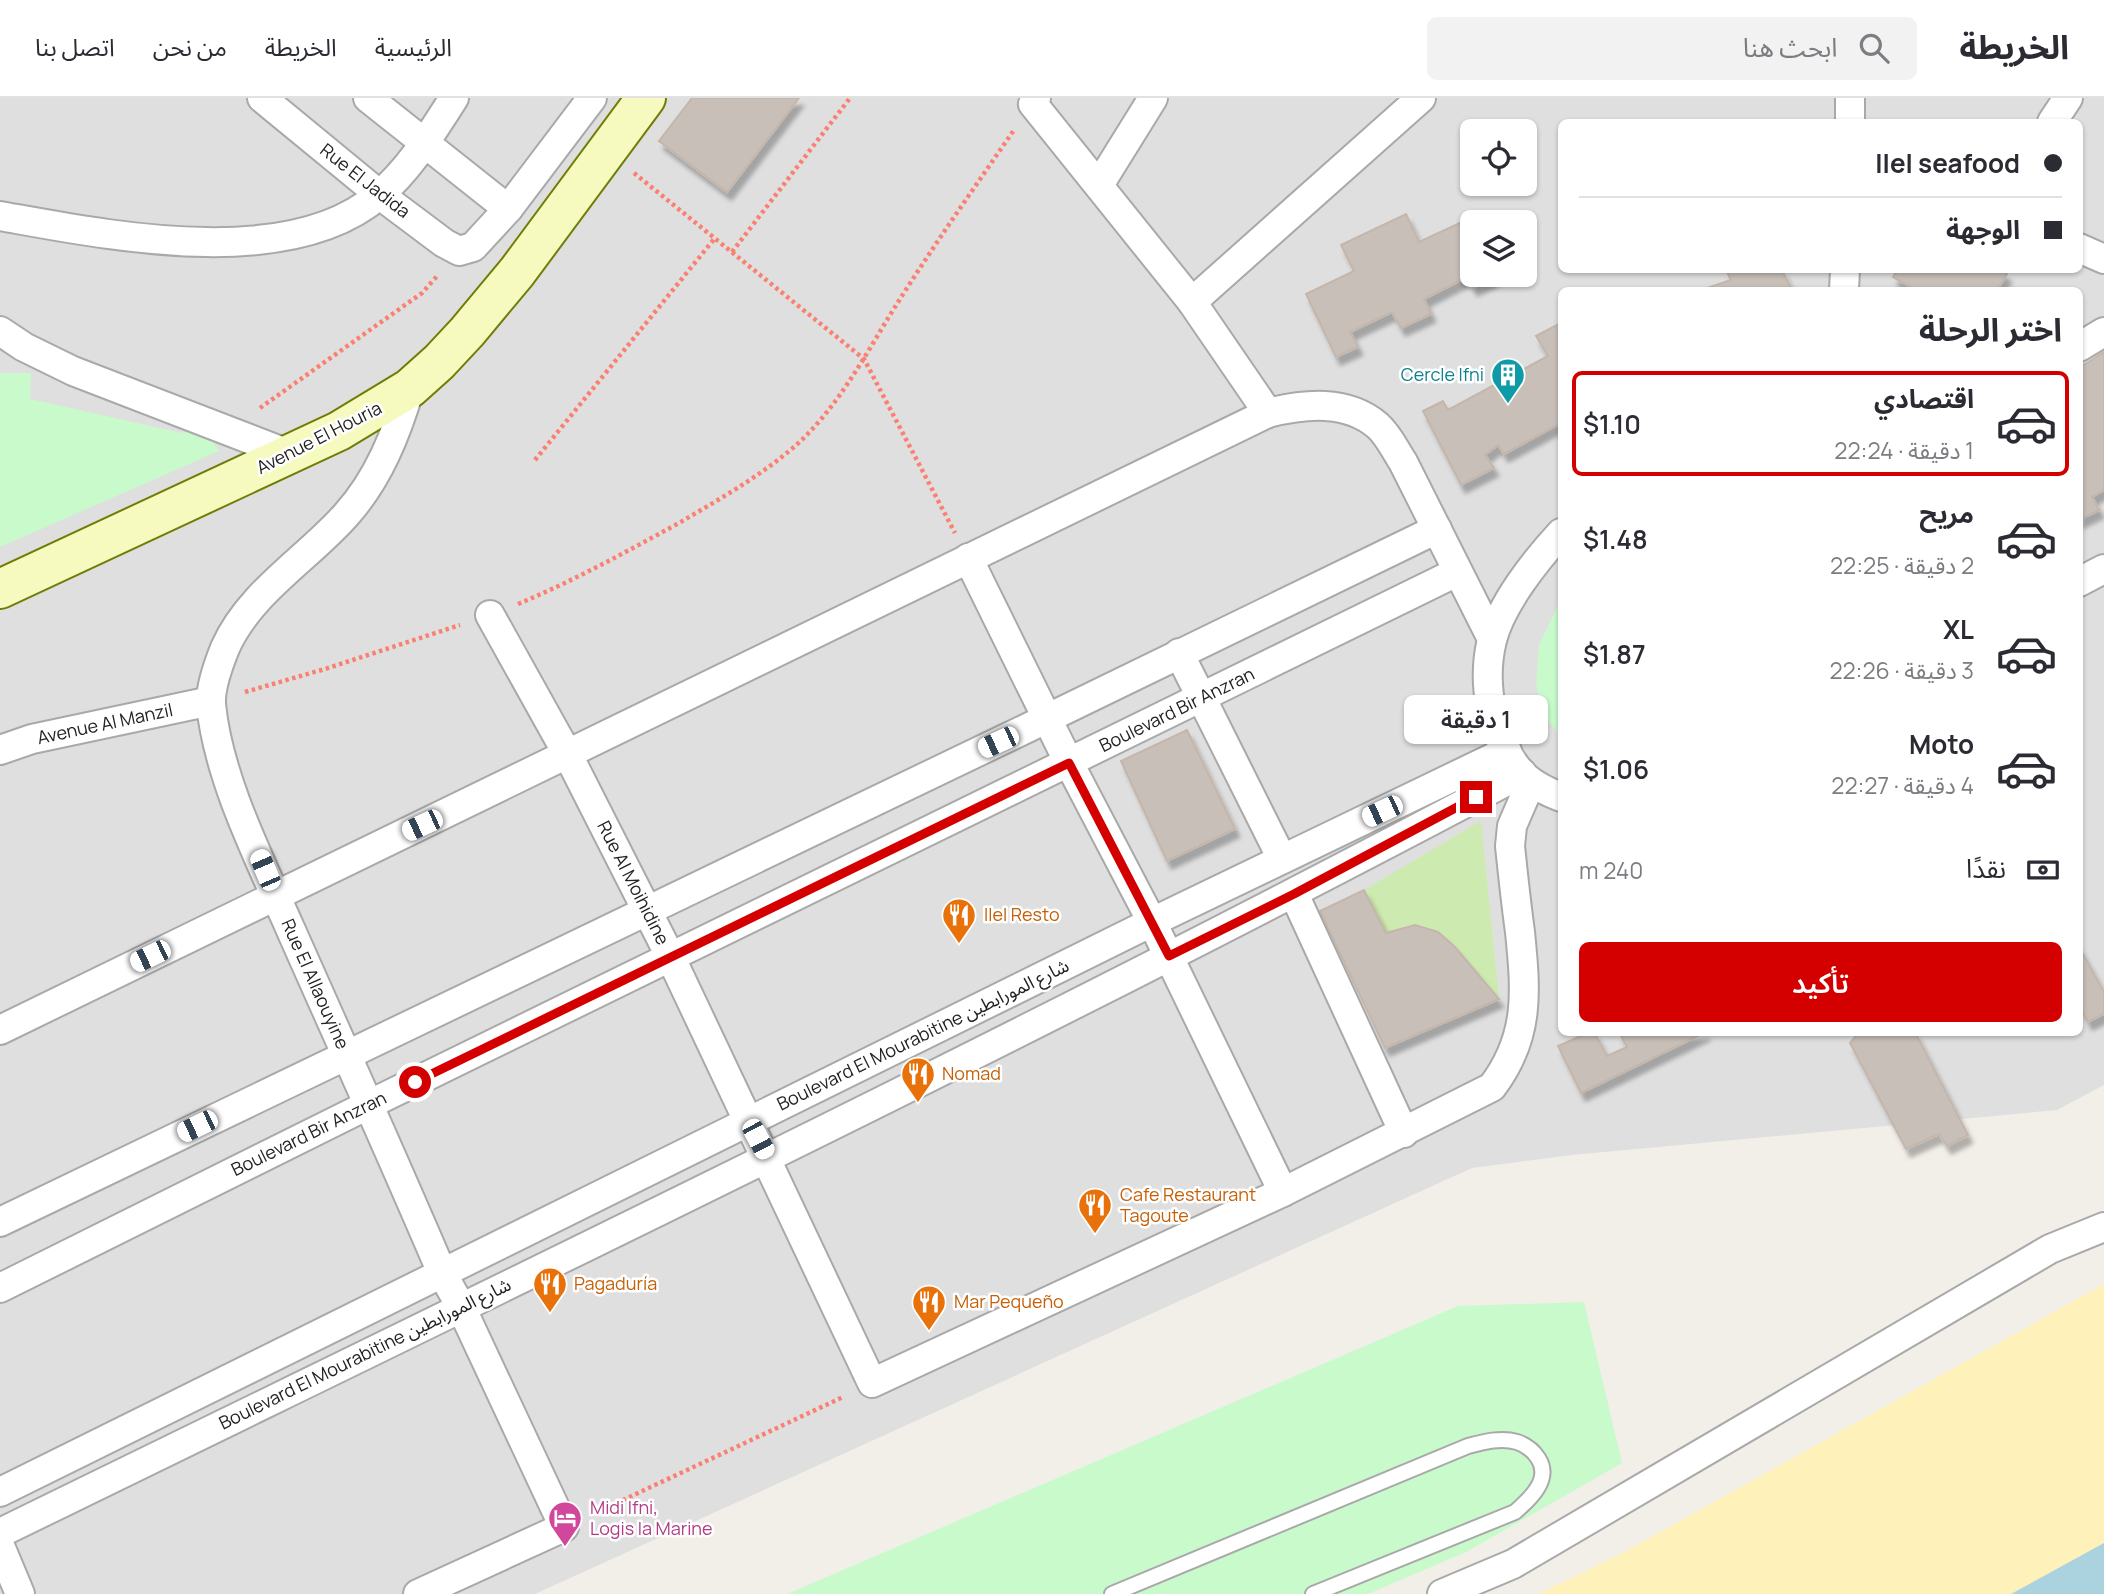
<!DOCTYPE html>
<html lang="ar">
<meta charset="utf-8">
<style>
body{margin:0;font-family:Manrope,"Noto Sans Arabic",sans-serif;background:#f2f2f3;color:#2b2b33;direction:rtl;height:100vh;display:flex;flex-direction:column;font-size:26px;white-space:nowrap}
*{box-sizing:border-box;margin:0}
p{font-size:23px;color:#7c7c81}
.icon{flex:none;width:38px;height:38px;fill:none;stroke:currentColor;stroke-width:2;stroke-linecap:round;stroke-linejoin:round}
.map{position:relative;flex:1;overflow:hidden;direction:ltr}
.side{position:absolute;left:1558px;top:189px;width:525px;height:749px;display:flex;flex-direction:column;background:#fff;border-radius:10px;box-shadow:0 2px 5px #0004;direction:rtl}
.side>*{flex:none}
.top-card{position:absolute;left:1558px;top:21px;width:525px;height:154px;border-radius:10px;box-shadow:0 2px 5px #0004;direction:rtl;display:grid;align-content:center;height:154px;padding:0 21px;background:#fff}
.fabs{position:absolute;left:1460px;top:21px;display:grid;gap:14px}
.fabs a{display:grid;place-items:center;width:77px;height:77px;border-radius:10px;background:#fff;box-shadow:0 2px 5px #0004;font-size:35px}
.end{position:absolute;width:32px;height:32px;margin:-16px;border:9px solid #d40000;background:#fff;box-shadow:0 0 0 4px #fff}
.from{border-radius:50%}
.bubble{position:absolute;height:49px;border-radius:10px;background:#fff;box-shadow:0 2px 5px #0004;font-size:23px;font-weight:600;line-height:49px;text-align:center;direction:rtl}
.car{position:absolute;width:21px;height:42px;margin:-21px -10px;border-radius:9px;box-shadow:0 0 5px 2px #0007;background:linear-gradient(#fff 24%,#345 0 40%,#fff 0 76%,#345 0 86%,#fff 0)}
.top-card b{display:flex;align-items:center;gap:24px;height:66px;font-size:26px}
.top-card b+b{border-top:2px solid #e1e1e2}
.top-card i{width:18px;height:18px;background:#2b2b33}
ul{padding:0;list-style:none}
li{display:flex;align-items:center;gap:21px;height:105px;margin:0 14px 10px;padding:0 7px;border:4px solid transparent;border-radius:10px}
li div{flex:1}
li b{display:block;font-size:26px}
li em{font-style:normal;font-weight:600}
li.active{border-color:#d40000}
li>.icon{width:63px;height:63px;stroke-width:1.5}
h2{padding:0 21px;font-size:32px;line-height:84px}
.pay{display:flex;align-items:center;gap:18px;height:77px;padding:0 21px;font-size:26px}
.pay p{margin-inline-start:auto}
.cta{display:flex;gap:14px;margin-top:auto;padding:14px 21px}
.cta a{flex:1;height:80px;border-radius:10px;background:#d40000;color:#fff;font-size:28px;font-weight:600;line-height:80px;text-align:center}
header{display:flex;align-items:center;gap:42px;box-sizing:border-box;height:98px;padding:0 35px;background:#fff;border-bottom:2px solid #e1e1e2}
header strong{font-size:33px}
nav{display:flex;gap:38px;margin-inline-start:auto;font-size:24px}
.search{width:490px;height:63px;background:#f2f2f3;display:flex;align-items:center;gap:18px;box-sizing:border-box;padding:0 24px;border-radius:10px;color:#7c7c81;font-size:26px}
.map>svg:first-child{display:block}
.residential{fill:#e0dfdf;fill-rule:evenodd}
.grass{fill:#cdebb0}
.sand{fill:#fff1ba}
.park{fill:#c8facc}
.water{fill:#aad3df}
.building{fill:#c7bfb8;stroke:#c4b6ab;stroke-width:2;filter:url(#shadow)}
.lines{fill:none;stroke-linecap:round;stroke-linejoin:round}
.lane-casing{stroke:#a9a9a9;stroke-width:18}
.street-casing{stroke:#a9a9a9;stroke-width:32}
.secondary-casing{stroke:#707d05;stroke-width:42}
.path{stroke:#fa8072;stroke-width:4.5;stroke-dasharray:3.5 3.5;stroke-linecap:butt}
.lane{stroke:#fff;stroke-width:14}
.street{stroke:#fff;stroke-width:28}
.secondary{stroke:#f7fabf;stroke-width:38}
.route{stroke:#d40000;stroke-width:9}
.labels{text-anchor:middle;stroke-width:5;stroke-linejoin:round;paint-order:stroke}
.street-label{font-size:18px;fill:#222;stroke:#fff}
.culture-label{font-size:18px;fill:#0d838f;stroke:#fff;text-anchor:end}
.food-label{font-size:18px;fill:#c56008;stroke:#fff;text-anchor:start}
.hotel-label{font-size:18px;fill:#b23c85;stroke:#fff;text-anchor:start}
</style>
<header>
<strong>الخريطة</strong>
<div class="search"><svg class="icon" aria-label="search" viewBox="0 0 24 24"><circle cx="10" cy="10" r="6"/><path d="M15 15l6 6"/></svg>ابحث هنا</div>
<nav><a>الرئيسية</a><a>الخريطة</a><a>من نحن</a><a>اتصل بنا</a></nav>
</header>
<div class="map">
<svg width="2104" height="1496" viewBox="0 0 2104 1496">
<defs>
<filter id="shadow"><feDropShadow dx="4.5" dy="8" stdDeviation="2" flood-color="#0004"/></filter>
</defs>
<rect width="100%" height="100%" fill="#f2efe9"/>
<path class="residential" d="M 0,0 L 2104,0 L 2104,987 L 2057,1012 L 1572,1057 L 1472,1070 L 535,1496 L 0,1496 ZM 1561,24 L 2079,24 L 2079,172 L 1561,172 ZM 1472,33 L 1524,33 L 1524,86 L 1472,86 ZM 1472,124 L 1524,124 L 1524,177 L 1472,177 ZM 1561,192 L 2079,192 L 2079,934 L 1561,934 Z"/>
<path class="grass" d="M 1481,723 L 1499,901 C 1481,880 1444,824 1413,827 C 1404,828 1395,833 1386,835 L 1364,792 Z"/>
<path class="sand" d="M 2104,1186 L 2104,1445 L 2011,1496 L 1538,1496 L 1621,1456 Z"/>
<g class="park">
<path d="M 0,275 L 31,275 L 30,301 L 182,335 L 202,327 L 219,353 L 0,449 Z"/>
<path d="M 1561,501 L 1561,639 L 1543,616 L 1536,586 L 1539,547 Z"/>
<path d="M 1584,1204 L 1622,1365 L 1466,1454 L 1368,1496 L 787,1496 L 1458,1208 Z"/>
</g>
<path class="water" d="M 2104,1445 L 2104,1496 L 2011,1496 Z"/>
<g class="building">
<path d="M 692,0 L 799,0 L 727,94 L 659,43 Z"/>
<path d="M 1406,116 L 1419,144 L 1466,122 L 1472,134 L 1472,177 L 1492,177 L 1494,180 L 1473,190 L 1467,179 L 1424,201 L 1431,216 L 1401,230 L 1392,214 L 1350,234 L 1358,249 L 1336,259 L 1306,196 L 1354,173 L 1341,147 Z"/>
<path d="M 1726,172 L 1782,172 L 1792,192 L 1701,192 L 1731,182 Z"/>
<path d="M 1897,172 L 2000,172 L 2007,176 L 1997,192 L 1916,192 L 1893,179 Z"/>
<path d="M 1561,225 L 1561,325 L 1504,356 L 1498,347 L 1485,357 L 1494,370 L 1461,387 L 1423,313 L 1443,303 L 1448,312 L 1548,258 L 1536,238 Z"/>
<path d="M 2104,254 L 2104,392 L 2092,399 L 2099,412 L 2079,422 L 2079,270 Z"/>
<path d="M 1187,632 L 1235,731 L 1167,763 L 1121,663 Z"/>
<path d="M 1364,792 L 1386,835 L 1415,827 L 1438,834 L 1455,849 L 1499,901 L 1385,950 L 1320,813 Z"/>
<path d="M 2079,849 L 2104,894 L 2104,916 L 2088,924 L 2079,908 Z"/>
<path d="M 1590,934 L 1594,934 L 1607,958 L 1627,949 L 1619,934 L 1706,934 L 1581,995 L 1558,948 Z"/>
<path d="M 1854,934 L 1915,934 L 1968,1037 L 1947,1048 L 1939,1036 L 1906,1051 L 1850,945 L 1856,938 Z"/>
</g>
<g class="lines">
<g class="lane-casing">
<path id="lane" d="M 1112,1496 L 1468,1348 C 1483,1344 1501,1339 1517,1344 C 1526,1347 1533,1352 1538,1360 C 1552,1381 1530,1401 1515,1414 L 1313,1496"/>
</g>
<g class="street-casing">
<g id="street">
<path d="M 262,0 L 380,97 L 444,145 L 459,153 L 473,149 L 508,111 L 592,0"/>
<path d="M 368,0 L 508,111"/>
<path d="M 1036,0 L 1033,6 L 1192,204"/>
<path d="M 1850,0 L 1850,24"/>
<path d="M 2052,24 L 2068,0"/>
<path d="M 1099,87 L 1153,0"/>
<path d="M 0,118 C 107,137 289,175 379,97 C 410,71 432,34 454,0"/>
<path d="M 2079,150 L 2104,161"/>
<path d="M 1844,192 L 1845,172"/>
<path d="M 0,233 L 24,249 L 73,273 L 291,357"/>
<path d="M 2079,249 L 2104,234"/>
<path d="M 410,290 C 396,336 379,380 346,417 C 307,461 249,495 225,550 C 219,565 210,589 211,606 C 218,680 260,762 290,830 C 341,945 393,1060 442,1175 L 461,1209 L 564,1429 L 418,1496"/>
<path d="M 1268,315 L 1192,204 L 1421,0"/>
<path d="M 1561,435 C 1536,462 1501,506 1492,542 C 1481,586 1492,645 1524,678 C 1535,688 1548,694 1561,699"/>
<path d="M 968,460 L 1069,665 L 1152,824 L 1283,1094"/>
<path d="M 2079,484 L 2104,471"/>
<path d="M 490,517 L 568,657 L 671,860 L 872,1285 L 1283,1094 L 1492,989 C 1530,939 1526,894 1520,834 C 1516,805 1513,777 1510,748 L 1512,728 L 1531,684"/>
<path d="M 1179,555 L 1282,761"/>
<path d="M 0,652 L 32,641 L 211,603"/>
<path d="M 1294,796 L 1404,1035"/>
<path d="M 0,932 L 1268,315 C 1304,306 1347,301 1378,328 C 1389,338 1395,352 1403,364 L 1492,541"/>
<path d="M 0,1124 L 1046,621 L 1437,431"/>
<path d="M 0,1190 L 368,1007 L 1457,474"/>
<path d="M 0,1394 L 1152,824 L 1507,653"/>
<path d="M 0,1435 C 509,1186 1021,941 1522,675"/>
<path d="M 0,1448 L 20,1496"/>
<path d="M 1442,1496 L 1513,1466 L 2050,1151 L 2104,1129"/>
</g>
</g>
<g class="secondary-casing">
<path id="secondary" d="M 0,491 L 339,333 L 410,290 L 439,264 L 467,234 L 517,174 L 646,0"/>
</g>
<g class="path">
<path d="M 634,75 L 864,261 L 955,435"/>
<path d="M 732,154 L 850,0"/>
<path d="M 260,310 L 422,195 L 438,177"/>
<path d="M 535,362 L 715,140"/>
<path d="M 518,506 C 573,483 626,454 679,425 C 718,402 759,379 794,349 C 835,313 862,263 890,217 C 929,154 972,93 1014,32"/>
<path d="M 245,594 L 325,571 L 460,527"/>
<path d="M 591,1417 L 843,1299"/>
</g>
<use href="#lane" class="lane"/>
<use href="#street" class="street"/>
<use href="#secondary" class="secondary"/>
</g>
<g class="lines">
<path class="route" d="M 415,984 L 1069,665 L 1169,858 L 1294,796 L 1476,699"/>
</g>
<defs>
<g id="building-pin" transform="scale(1.75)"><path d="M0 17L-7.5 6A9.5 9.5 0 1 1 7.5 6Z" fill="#0f9aa8" stroke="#fff"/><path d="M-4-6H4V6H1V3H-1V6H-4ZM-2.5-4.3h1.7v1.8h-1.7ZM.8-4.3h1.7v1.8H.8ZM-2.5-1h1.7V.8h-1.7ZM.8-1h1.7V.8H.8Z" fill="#fff"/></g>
<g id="restaurant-pin" transform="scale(1.75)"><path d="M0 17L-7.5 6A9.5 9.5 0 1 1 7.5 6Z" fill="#e8710a" stroke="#fff"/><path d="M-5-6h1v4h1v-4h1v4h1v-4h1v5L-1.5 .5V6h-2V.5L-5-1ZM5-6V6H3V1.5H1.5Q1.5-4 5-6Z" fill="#fff"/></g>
<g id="hotel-pin" transform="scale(1.75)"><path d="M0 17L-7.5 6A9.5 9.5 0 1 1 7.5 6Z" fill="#d1479c" stroke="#fff"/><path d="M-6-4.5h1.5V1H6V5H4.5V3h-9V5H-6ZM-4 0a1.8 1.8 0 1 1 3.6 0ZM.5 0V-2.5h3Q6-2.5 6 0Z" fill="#fff"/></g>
</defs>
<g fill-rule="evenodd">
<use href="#building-pin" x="1508" y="277"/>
<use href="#restaurant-pin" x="959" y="817"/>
<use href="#restaurant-pin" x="918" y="976"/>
<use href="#restaurant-pin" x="1095" y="1107"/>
<use href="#restaurant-pin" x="550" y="1186"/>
<use href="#restaurant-pin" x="929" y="1204"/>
<use href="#hotel-pin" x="565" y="1420"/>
</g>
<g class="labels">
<g class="street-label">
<text transform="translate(365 83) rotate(38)" y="6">Rue El Jadida</text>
<text transform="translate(319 340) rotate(-27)" y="6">Avenue El Houria</text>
<text transform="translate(1177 612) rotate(-26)" y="6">Boulevard Bir Anzran</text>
<text transform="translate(105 626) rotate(-12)" y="6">Avenue Al Manzil</text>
<text transform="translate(633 785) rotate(63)" y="6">Rue Al Moihidine</text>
<text transform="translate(315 886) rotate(66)" y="6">Rue El Allaouyine</text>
<text transform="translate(923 937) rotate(-26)" y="6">Boulevard El Mourabitine شارع المورابطين</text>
<text transform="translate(309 1036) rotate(-26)" y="6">Boulevard Bir Anzran</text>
<text transform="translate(365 1256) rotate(-26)" y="6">Boulevard El Mourabitine شارع المورابطين</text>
</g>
<g class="culture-label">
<text x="1484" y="283">Cercle Ifni</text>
</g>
<g class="food-label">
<text x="984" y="823">Ilel Resto</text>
<text x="942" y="982">Nomad</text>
<text x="1120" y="1103">Cafe Restaurant<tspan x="1120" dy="21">Tagoute</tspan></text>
<text x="574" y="1192">Pagaduría</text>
<text x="954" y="1210">Mar Pequeño</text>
</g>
<g class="hotel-label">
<text x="590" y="1416">Midi Ifni,<tspan x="590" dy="21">Logis la Marine</tspan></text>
</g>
</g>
</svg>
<div class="fabs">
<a><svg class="icon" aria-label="locate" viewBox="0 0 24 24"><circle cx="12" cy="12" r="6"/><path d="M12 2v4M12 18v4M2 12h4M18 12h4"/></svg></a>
<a><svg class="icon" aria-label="layers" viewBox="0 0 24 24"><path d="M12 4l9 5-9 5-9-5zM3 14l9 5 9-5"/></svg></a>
</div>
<i class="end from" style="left:415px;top:984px"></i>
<i class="end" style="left:1476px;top:699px"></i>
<div class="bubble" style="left:1404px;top:597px;width:144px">1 دقيقة</div>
<i class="car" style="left:998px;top:644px;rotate:245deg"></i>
<i class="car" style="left:1382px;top:713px;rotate:245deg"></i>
<i class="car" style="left:422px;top:727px;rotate:245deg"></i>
<i class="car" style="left:265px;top:772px;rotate:337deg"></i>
<i class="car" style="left:150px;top:858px;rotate:244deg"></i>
<i class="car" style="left:197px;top:1028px;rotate:244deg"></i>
<i class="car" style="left:758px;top:1041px;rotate:152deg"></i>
<div class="top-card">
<b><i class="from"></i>Ilel seafood</b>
<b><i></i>الوجهة</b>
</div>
<section class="side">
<h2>اختر الرحلة</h2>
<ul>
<li class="active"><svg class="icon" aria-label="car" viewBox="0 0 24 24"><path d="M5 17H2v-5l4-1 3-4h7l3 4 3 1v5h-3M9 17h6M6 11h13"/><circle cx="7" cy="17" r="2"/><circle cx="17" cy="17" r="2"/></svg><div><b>اقتصادي</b><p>1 دقيقة · 22:24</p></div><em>$1.10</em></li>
<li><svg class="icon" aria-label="car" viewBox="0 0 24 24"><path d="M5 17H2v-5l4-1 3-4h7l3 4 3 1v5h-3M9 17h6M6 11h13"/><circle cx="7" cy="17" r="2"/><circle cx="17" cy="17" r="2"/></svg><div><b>مريح</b><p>2 دقيقة · 22:25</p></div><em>$1.48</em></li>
<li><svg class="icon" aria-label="car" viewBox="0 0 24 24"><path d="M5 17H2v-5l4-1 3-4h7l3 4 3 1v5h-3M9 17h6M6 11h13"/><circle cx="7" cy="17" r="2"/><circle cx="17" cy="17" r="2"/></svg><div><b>XL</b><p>3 دقيقة · 22:26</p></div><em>$1.87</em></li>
<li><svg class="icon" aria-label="car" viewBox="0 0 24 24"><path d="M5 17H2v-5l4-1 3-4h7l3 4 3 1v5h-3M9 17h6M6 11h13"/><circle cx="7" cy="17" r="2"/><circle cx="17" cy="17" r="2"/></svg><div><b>Moto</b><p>4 دقيقة · 22:27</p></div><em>$1.06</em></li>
</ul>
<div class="pay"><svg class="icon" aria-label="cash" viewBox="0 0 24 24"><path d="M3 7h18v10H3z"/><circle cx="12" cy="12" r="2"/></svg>نقدًا<p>240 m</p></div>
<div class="cta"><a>تأكيد</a></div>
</section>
</div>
